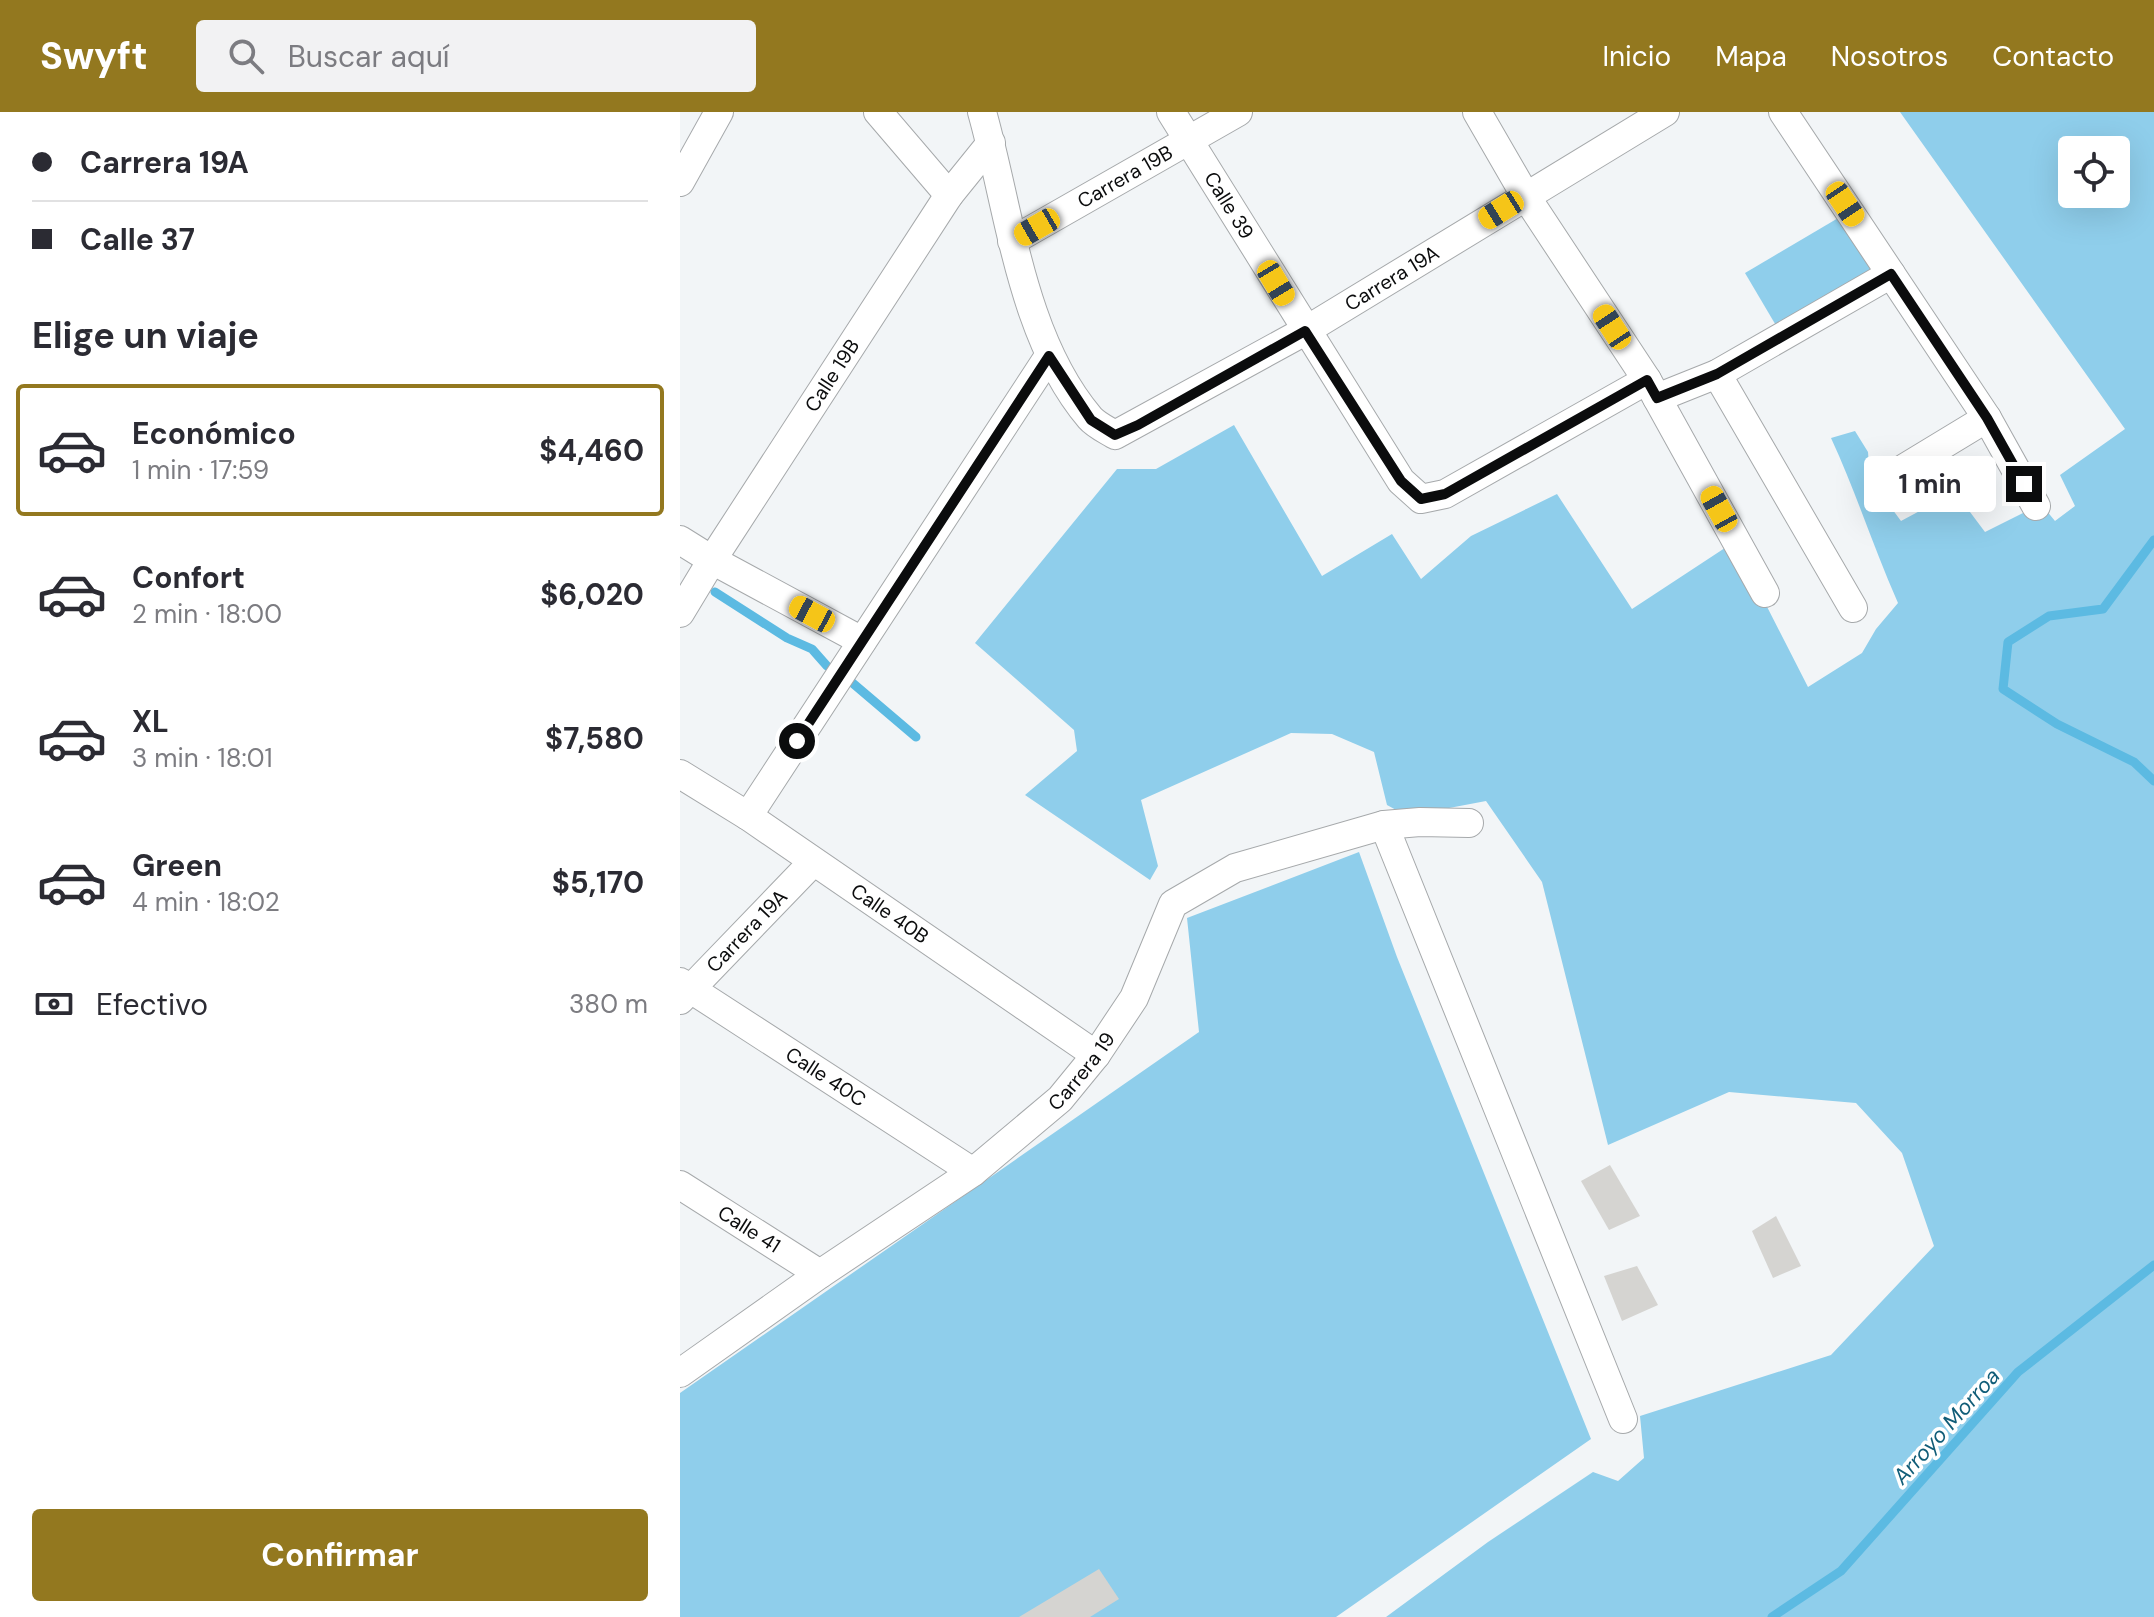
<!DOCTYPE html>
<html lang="es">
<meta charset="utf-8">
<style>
body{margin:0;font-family:"DM Sans",sans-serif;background:#f2f2f3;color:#2b2b33;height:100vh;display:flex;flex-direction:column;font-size:30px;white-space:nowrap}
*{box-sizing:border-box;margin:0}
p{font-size:26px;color:#7c7c81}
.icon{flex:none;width:44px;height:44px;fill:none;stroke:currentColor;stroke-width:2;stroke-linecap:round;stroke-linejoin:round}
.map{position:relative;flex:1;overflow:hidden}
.panel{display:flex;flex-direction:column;background:#fff;width:680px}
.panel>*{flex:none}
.banner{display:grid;align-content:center;height:176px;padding:0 32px;background:#fff}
.fabs{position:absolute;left:1378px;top:24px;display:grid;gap:16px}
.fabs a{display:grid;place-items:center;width:72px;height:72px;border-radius:8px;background:#fff;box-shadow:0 8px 32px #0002;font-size:40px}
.end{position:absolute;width:36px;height:36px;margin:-18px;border:10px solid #0b0c0d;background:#fff;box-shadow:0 0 0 4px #fff}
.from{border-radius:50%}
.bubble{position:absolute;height:56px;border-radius:8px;background:#fff;box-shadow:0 8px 32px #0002;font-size:26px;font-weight:700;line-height:56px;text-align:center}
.car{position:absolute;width:24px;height:48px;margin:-24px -12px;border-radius:10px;box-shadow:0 0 6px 2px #0007;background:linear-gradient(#f5c518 24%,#345 0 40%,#f5c518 0 76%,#345 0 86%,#f5c518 0)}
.banner b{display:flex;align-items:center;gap:28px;height:76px;font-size:30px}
.banner b+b{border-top:2px solid #e1e1e2}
.banner i{width:20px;height:20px;background:#2b2b33}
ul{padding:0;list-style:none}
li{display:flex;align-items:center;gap:24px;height:132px;margin:0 16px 12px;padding:0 16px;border:4px solid transparent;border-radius:8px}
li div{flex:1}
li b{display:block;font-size:30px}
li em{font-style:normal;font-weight:700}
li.on{border-color:#93781f}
li>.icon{width:72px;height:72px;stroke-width:1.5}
h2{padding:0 32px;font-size:36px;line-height:96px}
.pay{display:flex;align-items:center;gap:20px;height:88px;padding:0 32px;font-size:30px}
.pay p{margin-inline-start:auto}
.cta{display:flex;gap:16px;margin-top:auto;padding:16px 32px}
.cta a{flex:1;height:92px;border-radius:8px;background:#93781f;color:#fff;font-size:32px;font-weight:700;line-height:92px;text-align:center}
header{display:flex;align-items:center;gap:48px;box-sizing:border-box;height:112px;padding:0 40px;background:#93781f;color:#fff}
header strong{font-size:38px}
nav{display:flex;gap:44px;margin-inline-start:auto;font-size:28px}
.search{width:560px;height:72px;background:#f2f2f3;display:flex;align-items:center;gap:20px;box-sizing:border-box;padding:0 28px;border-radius:8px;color:#7c7c81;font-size:30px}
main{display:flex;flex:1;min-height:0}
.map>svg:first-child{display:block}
.green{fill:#8fceeb;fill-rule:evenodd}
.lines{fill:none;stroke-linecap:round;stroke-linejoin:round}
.stream{stroke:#5cbae2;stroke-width:9}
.building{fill:#d5d4d1}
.street-casing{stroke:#a6a9ab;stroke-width:30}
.street{stroke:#fff;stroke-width:28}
.route{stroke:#0b0c0d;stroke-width:10}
.labels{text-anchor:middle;stroke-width:7;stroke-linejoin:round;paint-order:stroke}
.street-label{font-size:20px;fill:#0b0c0d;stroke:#fff}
.water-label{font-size:22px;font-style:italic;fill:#115d78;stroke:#fff}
</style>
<header>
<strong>Swyft</strong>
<div class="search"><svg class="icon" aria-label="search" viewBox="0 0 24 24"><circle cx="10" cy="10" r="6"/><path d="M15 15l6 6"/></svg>Buscar aquí</div>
<nav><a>Inicio</a><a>Mapa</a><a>Nosotros</a><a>Contacto</a></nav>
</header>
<main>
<section class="panel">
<div class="banner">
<b><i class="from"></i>Carrera 19A</b>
<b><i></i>Calle 37</b>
</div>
<h2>Elige un viaje</h2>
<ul>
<li class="on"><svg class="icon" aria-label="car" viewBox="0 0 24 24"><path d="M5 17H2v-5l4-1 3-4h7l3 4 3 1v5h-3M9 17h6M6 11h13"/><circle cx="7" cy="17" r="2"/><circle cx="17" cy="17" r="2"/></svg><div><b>Económico</b><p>1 min · 17:59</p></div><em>$4,460</em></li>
<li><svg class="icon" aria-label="car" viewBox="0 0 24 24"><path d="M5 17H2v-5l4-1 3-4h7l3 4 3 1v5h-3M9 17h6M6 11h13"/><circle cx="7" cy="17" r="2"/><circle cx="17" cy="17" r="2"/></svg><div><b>Confort</b><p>2 min · 18:00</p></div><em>$6,020</em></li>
<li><svg class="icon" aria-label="car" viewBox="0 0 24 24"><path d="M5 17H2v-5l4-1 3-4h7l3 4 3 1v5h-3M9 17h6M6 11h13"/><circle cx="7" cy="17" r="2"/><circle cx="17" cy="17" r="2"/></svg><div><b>XL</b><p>3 min · 18:01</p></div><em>$7,580</em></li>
<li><svg class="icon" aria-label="car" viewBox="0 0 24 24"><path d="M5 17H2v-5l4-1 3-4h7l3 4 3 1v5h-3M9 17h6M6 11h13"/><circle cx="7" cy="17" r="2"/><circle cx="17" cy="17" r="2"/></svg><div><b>Green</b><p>4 min · 18:02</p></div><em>$5,170</em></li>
</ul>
<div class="pay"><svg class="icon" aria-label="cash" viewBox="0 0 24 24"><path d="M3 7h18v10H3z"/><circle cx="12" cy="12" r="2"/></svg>Efectivo<p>380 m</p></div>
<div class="cta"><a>Confirmar</a></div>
</section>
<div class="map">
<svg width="1474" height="1505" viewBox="0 0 1474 1505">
<rect width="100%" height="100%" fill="#f2f5f7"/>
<g class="green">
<path d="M 1220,0 L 1474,0 L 1474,1505 L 706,1505 L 808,1430 L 913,1360 L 938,1369 L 964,1346 L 960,1304 L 1151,1243 L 1254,1134 L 1222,1041 L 1176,991 L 1049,980 L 928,1033 L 862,770 L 806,689 L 727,704 L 707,693 L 694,640 L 652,622 L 611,621 L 461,688 L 478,754 L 470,768 L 345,683 L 397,639 L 394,618 L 295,531 L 437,357 L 476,357 L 554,313 L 642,464 L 712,422 L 741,467 L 791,424 L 877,382 L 952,497 L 1054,430 L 1128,575 L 1182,541 L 1196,517 L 1218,491 C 1194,437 1176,380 1151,326 L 1175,319 L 1188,340 L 1190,367 L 1221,409 L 1275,380 L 1305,420 L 1361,392 L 1375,409 L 1395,394 L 1380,363 L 1445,317 ZM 1392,38 L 1436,38 L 1436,82 L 1392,82 Z"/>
<path d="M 1165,102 L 1206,169 L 1101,222 L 1065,161 Z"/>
<path d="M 679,740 L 717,845 L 911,1327 L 656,1505 L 0,1505 L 0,1281 L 519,920 L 507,806 Z"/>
</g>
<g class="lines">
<g class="stream">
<path d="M 1474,428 L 1423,497 L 1369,504 L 1328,530 L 1323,577 L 1377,612 L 1454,650 L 1474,669"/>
<path d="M 35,480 L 107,526 L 132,537 L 147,554"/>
<path d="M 169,568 L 236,625"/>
<path d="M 1092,1505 L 1161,1459 L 1338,1260 L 1474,1153"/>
</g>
</g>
<g class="building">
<path d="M 930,1053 L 960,1104 L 929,1118 L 901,1069 Z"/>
<path d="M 1096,1104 L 1121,1154 L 1093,1166 L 1072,1119 Z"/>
<path d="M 957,1154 L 978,1193 L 942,1209 L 924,1164 Z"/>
<path d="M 419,1457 L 439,1487 L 410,1505 L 339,1505 Z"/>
</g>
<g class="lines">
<g class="street-casing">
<g id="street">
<path d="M 198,0 L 269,83"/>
<path id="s1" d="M 302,0 C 330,99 341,225 410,306 C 416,313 427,318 435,323 L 625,219 L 985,0"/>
<path id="s2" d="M 491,0 L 721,369 L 741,387 L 765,382 L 967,268"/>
<path d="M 797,0 L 845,83 L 967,268 L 1085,481"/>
<path d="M 1103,0 L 1307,306 L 1356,394"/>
<path d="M 0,70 L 39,0"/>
<path id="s3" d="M 332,129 L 558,0"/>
<path d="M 1037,262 L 1173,496"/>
<path d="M 977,286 L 1037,262 L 1211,162"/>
<path d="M 1213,363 L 1307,306"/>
<path d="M 0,428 L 32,448 L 182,529"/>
<path id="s4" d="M 0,501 L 32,448 L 269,83 L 311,31"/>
<path id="s5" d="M 0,662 L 68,704 L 416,943"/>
<path d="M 68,704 L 369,244"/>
<path d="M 704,713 L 943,1307"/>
<path id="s6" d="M 0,870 L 293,1060"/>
<path id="s7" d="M 0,888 L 133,750"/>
<path id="s8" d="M 0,1073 L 140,1162"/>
<path id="s9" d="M 0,1261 L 140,1162 L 293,1060 L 380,987 L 416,943 L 454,886 L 493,792 L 555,756 L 704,713 L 740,710 L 789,711"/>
</g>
</g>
<use href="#street" class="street"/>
</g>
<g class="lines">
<path class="route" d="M 117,629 L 369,244 L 411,308 L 435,323 L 458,313 L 625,219 L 721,369 L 741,387 L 765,382 L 967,268 L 977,286 L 1037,262 L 1211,162 L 1307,306 L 1344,372"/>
</g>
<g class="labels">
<g class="street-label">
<text dy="7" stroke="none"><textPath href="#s3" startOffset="130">Carrera 19B</textPath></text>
<text dy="7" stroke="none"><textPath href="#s2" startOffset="110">Calle 39</textPath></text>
<text dy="7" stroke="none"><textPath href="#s1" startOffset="676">Carrera 19A</textPath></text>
<text dy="7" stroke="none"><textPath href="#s4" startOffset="282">Calle 19B</textPath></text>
<text dy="7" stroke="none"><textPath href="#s5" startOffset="252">Calle 40B</textPath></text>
<text dy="7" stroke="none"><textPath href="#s7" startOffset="96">Carrera 19A</textPath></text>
<text dy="7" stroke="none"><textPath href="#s9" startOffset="504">Carrera 19</textPath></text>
<text dy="7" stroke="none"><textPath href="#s6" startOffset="174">Calle 40C</textPath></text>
<text dy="7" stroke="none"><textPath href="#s8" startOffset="82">Calle 41</textPath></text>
</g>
<g class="water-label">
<text transform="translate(1266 1314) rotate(-48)" y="8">Arroyo Morroa</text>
</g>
</g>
</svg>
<div class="fabs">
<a><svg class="icon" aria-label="locate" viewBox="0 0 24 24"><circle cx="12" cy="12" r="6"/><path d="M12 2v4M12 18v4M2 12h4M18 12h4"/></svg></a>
</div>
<i class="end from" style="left:117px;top:629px"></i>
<i class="end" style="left:1344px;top:372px"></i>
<div class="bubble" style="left:1184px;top:344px;width:132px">1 min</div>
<i class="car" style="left:1165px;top:92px;rotate:146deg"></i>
<i class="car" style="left:821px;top:98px;rotate:238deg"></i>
<i class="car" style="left:357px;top:115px;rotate:240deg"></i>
<i class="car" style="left:596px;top:171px;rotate:149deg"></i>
<i class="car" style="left:932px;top:215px;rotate:327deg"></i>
<i class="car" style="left:1039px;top:397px;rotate:331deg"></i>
<i class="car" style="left:132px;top:502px;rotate:298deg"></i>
</div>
</main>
